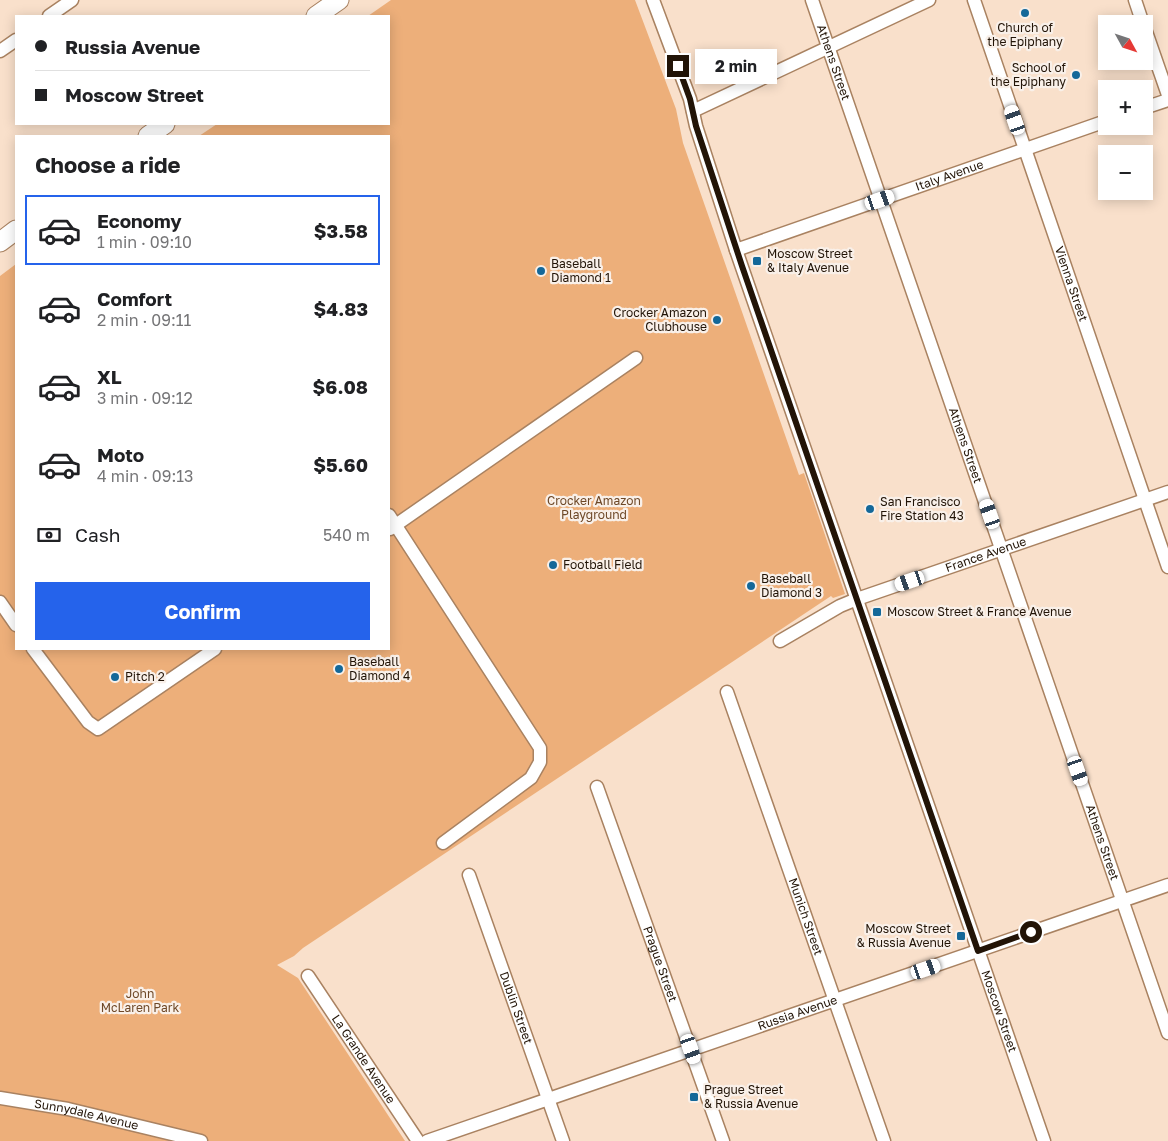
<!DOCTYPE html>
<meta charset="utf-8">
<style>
body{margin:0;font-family:"Golos Text",sans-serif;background:#f2f2f2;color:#202124;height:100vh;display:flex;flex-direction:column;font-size:19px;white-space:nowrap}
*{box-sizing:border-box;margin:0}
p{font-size:16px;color:#757577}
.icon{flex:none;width:28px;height:28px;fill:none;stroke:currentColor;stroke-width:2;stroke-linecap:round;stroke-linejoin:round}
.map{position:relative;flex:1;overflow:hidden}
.details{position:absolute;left:15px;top:135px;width:375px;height:515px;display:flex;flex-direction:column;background:#fff;border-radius:0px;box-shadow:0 2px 12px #0003}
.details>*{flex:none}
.banner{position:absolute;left:15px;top:15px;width:375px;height:110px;border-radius:0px;box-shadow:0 2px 12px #0003;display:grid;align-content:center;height:110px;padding:0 20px;background:#fff}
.needle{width:32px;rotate:130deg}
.tools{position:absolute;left:1098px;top:15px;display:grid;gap:10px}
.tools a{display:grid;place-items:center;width:55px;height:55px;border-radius:0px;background:#fff;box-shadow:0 2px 12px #0003;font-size:25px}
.end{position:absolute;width:22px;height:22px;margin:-11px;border:6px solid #221407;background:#fff;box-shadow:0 0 0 2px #fff}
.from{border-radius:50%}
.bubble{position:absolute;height:35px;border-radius:0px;background:#fff;box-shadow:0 2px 12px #0003;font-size:16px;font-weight:700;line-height:35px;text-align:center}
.car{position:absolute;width:15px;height:30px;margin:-15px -8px;border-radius:6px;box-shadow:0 0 4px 1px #0007;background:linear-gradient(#fff 24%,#345 0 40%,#fff 0 76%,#345 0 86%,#fff 0)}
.banner b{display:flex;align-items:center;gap:18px;height:48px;font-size:19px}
.banner b+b{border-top:1px solid #e0e0e0}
.banner i{width:12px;height:12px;background:#202124}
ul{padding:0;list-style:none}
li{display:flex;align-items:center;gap:15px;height:70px;margin:0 10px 8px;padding:0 10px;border:2px solid transparent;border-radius:0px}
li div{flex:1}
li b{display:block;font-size:19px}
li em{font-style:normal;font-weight:700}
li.current{border-color:#2563eb}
li>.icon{width:45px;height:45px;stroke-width:1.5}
h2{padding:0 20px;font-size:22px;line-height:60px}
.pay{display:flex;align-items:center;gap:12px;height:55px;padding:0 20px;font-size:19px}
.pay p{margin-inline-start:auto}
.primary-button{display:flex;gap:10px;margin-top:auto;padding:10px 20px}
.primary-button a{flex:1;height:58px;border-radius:0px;background:#2563eb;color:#fff;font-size:20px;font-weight:700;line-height:58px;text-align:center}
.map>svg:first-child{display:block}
.green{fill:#edaf7a}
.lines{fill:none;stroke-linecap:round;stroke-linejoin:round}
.street-casing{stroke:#a98261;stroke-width:15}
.primary-casing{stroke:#a98261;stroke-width:21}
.street{stroke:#fff;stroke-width:12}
.primary{stroke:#fff;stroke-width:19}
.route{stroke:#221407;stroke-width:6}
.poi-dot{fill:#146899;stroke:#f9f0e9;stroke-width:2}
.labels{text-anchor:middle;stroke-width:4.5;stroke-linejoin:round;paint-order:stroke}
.poi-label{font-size:12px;fill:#221407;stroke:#f9f0e9;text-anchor:start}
.street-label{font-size:12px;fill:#221407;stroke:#f9f0e9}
.park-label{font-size:12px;fill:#6e4827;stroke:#f9f0e9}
</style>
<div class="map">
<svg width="1168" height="1141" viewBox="0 0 1168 1141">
<rect width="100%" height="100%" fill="#f9e0cb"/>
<path class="green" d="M 391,0 L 635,0 L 676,109 L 683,143 L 799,475 L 804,473 L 845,594 L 833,598 L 831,596 L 303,948 L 294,956 L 277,965 L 298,978 L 405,1141 L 0,1141 L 0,276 L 16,264 L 16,649 L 389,649 L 389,136 L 199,136 L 217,124 L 389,124 L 389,16 L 368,16 Z"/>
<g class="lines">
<g class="street-casing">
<g id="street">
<path id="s1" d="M 653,0 L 690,99 L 696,126 L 736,250 L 1044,1141"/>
<path id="s2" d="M 812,0 L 1168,1033"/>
<path id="s3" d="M 974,0 L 1168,567"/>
<path d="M 1135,0 L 1143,24"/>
<path d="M 49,16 L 72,0"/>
<path d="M 1144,26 L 1168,95"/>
<path d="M 0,51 L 16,40"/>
<path d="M 1144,108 L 1168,100"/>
<path d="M 693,111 L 929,0"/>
<path id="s4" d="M 736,250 L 1106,121"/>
<path d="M 389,515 L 540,748 L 540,762 L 531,778 L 443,843"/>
<path d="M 390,529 L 636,358"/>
<path d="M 0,602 L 16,625"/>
<path id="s5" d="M 780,641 L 840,606 L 857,599 L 1168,492"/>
<path d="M 33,649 L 88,722 L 98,729 L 215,649"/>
<path id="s6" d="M 727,692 L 884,1141"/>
<path id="s7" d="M 597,787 L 723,1141"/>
<path id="s8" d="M 469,875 L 563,1141"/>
<path id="s9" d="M 308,976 L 418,1141"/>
<path id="s10" d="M 0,1098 L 68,1109 L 201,1141"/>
<path id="s11" d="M 427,1141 L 1168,885"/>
</g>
</g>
<g class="primary-casing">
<g id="primary">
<path d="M 316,16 L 339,0"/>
<path d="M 148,136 L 165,124"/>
<path d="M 0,242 L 16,230"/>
</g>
</g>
<use href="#street" class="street"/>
<use href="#primary" class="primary"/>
</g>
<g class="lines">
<path class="route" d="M 678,66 L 690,99 L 696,126 L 742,266 L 978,951 L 1031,932"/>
</g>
<g class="poi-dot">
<circle cx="1025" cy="13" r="5"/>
<circle cx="1076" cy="75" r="5"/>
<rect x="752" y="256" width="10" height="10" rx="2.5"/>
<circle cx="541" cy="271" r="5"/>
<circle cx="717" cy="320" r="5"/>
<circle cx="870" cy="509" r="5"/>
<circle cx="553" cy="565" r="5"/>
<circle cx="751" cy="586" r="5"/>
<rect x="872" y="607" width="10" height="10" rx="2.5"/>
<circle cx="339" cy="669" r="5"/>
<circle cx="115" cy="677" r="5"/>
<rect x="956" y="931" width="10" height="10" rx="2.5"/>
<rect x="689" y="1092" width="10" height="10" rx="2.5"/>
</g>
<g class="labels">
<g class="poi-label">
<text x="1025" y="32" text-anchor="middle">Church of<tspan x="1025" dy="14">the Epiphany</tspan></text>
<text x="1066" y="72" text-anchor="end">School of<tspan x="1066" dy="14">the Epiphany</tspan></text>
<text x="767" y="258">Moscow Street<tspan x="767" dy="14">&amp; Italy Avenue</tspan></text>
<text x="551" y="268">Baseball<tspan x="551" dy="14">Diamond 1</tspan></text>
<text x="707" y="317" text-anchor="end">Crocker Amazon<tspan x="707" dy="14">Clubhouse</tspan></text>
<text x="880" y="506">San Francisco<tspan x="880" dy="14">Fire Station 43</tspan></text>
<text x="563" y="569">Football Field</text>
<text x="761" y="583">Baseball<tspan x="761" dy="14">Diamond 3</tspan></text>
<text x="887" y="616">Moscow Street &amp; France Avenue</text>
<text x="349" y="666">Baseball<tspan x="349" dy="14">Diamond 4</tspan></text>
<text x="125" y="681">Pitch 2</text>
<text x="951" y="933" text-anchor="end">Moscow Street<tspan x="951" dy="14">&amp; Russia Avenue</tspan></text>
<text x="704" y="1094">Prague Street<tspan x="704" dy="14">&amp; Russia Avenue</tspan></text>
</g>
<g class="street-label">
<text dy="4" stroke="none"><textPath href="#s2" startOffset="66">Athens Street</textPath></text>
<text dy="4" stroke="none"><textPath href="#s4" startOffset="226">Italy Avenue</textPath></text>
<text dy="4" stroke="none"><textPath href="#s3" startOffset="300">Vienna Street</textPath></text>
<text dy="4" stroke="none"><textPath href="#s2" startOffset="471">Athens Street</textPath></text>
<text dy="4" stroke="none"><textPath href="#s5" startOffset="224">France Avenue</textPath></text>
<text dy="4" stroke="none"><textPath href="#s2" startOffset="891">Athens Street</textPath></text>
<text dy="4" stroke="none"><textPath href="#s6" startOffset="238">Munich Street</textPath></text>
<text dy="4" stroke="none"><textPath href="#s7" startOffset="188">Prague Street</textPath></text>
<text dy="4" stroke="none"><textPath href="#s8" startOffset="141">Dublin Street</textPath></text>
<text dy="4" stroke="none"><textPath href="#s1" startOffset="1069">Moscow Street</textPath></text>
<text dy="4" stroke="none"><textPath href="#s11" startOffset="392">Russia Avenue</textPath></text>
<text dy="4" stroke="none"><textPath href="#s9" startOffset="100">La Grande Avenue</textPath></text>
<text dy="4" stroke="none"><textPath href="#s10" startOffset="88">Sunnydale Avenue</textPath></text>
</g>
<g class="park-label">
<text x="594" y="505">Crocker Amazon<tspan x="594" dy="14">Playground</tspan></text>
<text x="140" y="998">John<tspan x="140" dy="14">McLaren Park</tspan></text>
</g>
</g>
</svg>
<div class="tools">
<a><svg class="needle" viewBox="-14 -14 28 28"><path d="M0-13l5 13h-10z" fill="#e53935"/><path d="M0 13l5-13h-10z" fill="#757577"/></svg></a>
<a>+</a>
<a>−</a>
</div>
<i class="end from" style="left:1031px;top:932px"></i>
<i class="end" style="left:678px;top:66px"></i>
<div class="bubble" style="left:695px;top:49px;width:82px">2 min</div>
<i class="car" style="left:1015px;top:120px;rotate:341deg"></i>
<i class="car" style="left:880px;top:200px;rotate:71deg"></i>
<i class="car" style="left:990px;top:514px;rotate:341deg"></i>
<i class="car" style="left:910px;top:581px;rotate:251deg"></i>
<i class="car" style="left:1078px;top:771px;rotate:161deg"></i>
<i class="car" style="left:926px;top:969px;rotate:71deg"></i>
<i class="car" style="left:691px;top:1049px;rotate:161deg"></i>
<div class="banner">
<b><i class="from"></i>Russia Avenue</b>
<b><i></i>Moscow Street</b>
</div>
<section class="details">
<h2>Choose a ride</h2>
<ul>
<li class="current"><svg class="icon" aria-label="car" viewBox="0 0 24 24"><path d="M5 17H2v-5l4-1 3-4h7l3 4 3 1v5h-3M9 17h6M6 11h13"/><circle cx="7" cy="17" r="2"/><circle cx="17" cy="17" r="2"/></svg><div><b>Economy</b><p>1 min · 09:10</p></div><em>$3.58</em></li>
<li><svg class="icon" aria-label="car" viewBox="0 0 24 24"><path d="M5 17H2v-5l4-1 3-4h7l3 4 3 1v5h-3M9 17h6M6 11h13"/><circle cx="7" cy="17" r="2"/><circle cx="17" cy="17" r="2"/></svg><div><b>Comfort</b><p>2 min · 09:11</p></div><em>$4.83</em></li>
<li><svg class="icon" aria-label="car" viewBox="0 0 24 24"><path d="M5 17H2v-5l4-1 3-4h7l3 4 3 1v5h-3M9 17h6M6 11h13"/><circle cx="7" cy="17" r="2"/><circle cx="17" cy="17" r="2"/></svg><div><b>XL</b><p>3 min · 09:12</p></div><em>$6.08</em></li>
<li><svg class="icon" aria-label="car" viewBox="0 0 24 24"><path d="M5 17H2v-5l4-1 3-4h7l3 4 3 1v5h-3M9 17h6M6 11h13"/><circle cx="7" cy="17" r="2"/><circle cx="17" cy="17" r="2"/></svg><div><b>Moto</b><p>4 min · 09:13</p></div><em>$5.60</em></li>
</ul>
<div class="pay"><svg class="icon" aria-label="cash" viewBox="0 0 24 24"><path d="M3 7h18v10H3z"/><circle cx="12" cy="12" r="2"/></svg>Cash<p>540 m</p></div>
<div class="primary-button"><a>Confirm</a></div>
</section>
</div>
